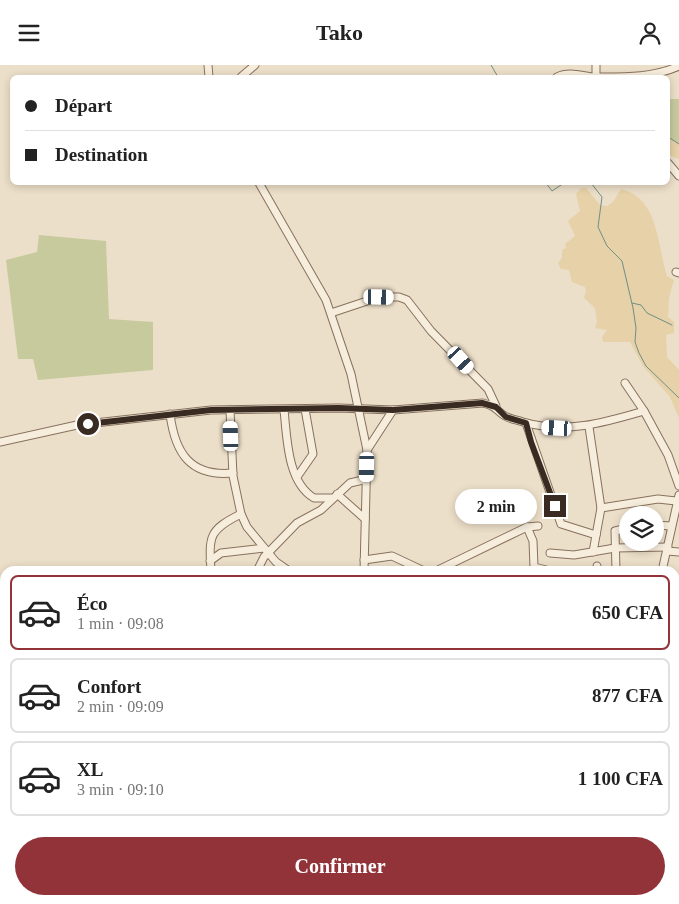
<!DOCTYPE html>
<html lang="fr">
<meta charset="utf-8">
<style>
body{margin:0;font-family:Georgia,serif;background:#f6f6f6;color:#222;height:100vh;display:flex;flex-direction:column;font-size:19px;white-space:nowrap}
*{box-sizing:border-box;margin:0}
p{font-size:16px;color:#767676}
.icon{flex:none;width:28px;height:28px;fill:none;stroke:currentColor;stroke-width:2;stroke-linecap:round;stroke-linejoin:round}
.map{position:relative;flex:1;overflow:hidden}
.panel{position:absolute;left:0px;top:501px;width:680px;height:339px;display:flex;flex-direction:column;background:#fff;border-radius:15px 15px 0 0;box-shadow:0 2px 8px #0003}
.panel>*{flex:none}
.guide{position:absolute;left:10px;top:10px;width:660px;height:110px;border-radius:8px;box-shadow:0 2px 8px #0003;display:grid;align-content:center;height:110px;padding:0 15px;background:#fff}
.tools{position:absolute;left:619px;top:441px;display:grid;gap:10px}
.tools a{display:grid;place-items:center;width:45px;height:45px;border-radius:50%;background:#fff;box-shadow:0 2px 8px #0003;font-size:25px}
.end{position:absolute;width:22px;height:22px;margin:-11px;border:6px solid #392b21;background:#fff;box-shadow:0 0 0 2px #fff}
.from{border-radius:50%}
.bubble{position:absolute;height:35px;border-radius:18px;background:#fff;box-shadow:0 2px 8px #0003;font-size:16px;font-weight:600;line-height:35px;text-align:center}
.car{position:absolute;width:15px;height:30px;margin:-15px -8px;border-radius:6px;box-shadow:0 0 4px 1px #0007;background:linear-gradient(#fff 24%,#345 0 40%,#fff 0 76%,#345 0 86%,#fff 0)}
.guide b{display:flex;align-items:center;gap:18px;height:48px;font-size:19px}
.guide b+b{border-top:1px solid #e0e0e0}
.guide i{width:12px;height:12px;background:#222}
ul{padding:9px 0 0;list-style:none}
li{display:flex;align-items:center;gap:15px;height:75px;margin:0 10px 8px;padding:0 5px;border:2px solid #e0e0e0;border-radius:8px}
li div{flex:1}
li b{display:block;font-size:19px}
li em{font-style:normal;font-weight:600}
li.active{border-color:#923239}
li>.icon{width:45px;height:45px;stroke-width:1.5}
.primary-button{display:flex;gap:10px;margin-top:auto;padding:10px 15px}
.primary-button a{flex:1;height:58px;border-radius:30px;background:#923239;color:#fff;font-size:20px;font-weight:600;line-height:58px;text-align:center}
header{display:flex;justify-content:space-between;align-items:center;height:65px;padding:0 15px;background:#fff;font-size:22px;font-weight:600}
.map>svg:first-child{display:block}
.green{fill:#c7ca9d}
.sand{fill:#e6d1a8}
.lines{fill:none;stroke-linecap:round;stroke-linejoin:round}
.stream{stroke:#708f85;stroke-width:1}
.minor-casing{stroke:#87715e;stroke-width:9}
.minor{stroke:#f7eddc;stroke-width:7}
.route{stroke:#392b21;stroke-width:6}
</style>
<header><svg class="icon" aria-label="menu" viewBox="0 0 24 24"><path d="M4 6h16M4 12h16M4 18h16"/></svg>Tako<svg class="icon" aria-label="person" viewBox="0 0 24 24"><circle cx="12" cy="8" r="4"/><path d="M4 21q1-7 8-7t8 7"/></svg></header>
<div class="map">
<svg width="679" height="839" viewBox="0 0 679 839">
<rect width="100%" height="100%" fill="#ecdfc9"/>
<g class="green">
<path d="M 668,34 L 679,34 L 679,79 L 668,72 Z"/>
<path d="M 39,170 L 106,176 L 109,254 L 153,257 L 153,305 L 38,315 L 33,294 L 18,294 L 6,195 L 37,187 Z"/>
</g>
<g class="sand">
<path d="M 668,72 L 679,79 L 679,94 L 668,90 Z"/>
<path d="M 581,123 L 586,123 L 600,140 L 607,141 L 613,137 L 621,124 C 659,133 657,180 667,211 L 674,215 L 669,233 L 668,252 L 674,257 L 674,268 L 666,270 L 667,292 L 679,305 L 679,353 L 670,332 L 643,301 L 630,277 L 603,277 L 602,272 L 607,265 L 595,263 L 597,257 L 595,243 L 584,233 L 586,226 L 585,222 L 572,217 L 569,205 L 561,204 L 558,198 L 562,193 L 562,185 L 566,183 L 565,179 L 575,171 L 568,156 L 580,146 L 576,129 Z"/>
</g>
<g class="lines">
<g class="stream">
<path d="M 491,0 L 498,12"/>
<path d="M 668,72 L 679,79"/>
<path d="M 546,118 L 552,126 L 564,118"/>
<path d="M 591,118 L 602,132 L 598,162 L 607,181 L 622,196 L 633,243 L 636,263 L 635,277 L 639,288 L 646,301 L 679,333"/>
<path d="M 632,238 L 641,240 L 647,248 L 672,260"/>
</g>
<g class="minor-casing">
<g id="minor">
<path d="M 208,0 L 209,12"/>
<path d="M 241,12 L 255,0"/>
<path d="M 557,12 C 569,6 582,11 595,12 C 623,12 653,13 679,1"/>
<path d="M 596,12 L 596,0"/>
<path d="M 668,98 L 679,111"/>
<path d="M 259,118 L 326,235 L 351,309 L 367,385 L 364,506"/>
<path d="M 676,207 L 679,208"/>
<path d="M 331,248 L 379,232 L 399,232 L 407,235 L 431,266 L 488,324 L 496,341"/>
<path d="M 625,318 L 644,346 L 668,390 L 679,421"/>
<path d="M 230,345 L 233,411 L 241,449 L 247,462 L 276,497 L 289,506"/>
<path d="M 284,345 C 287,372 287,417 314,433 L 333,433"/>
<path d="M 170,349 C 175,388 190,412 233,408"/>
<path d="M 526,358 L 561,459 L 596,470"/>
<path d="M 589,362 L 601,443 L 593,487"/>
<path d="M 0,377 L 77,360 L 211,345 L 339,343 L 393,345 L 483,338 C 498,342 494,344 505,351 C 510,354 517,355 523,357 C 566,369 603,358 644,346"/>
<path d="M 367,385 L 393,345"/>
<path d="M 297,412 L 313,389 L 305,344"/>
<path d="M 337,429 L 365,454"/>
<path d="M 601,443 L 658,434 L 676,436"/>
<path d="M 655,460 L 671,461"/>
<path d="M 527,462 L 533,476 L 534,502 L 550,506"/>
<path d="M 667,486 L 679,487"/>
<path d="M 550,488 L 574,490 L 615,483 L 668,482"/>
<path d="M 364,495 L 392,491 L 424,506"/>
<path d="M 210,496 L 221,488 L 264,483"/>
<path d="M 211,506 C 209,472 208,465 241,449"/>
<path d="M 257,506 L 264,492 L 297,458 L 321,445 L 350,418 L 367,414"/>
<path d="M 436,506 L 527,462 L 538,461"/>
<path d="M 597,506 L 597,501"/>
<path d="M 616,506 L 615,466 L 628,463"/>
<path d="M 627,506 L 662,506"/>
<path d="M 662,506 L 679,430"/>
<path d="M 675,543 L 678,561"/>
<path d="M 0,550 L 5,550"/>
<path d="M 675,577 L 679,613"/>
<path d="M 0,595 L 5,593"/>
<path d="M 0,618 L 5,619"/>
<path d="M 675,629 L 679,650"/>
<path d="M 0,643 L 5,646"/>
<path d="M 675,681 L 679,679"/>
<path d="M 4,702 L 5,680"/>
<path d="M 675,704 L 679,702"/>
<path d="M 675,720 L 679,726"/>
<path d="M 0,745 L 5,745"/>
<path d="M 0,757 L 5,763"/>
<path d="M 675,764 L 679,764"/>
<path d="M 0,776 L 5,794"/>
<path d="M 0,827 L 5,810"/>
<path d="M 30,835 L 33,839"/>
<path d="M 77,835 L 78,839"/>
<path d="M 128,835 L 129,839"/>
<path d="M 323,835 L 328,839"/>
<path d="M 447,835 L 475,839"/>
<path d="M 547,835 L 584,839"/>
<path d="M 19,839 L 20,835"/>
<path d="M 44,839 L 45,835"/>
<path d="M 187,839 L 198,835"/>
<path d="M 226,839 L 229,835"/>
<path d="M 388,839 L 404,837 L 412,839"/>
<path d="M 498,839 L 502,835"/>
<path d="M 679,839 L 676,824 L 679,812"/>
</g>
</g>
<use href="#minor" class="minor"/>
</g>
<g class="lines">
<path class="route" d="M 88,359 L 211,345 L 339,343 L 393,345 L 482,338 L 496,342 L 506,352 L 526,358 L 531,377 L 555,441"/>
</g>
</svg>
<div class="tools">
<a><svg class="icon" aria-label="layers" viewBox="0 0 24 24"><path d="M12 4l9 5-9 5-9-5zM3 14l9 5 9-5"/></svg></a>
</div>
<i class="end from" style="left:88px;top:359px"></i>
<i class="end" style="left:555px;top:441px"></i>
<div class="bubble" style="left:455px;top:424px;width:82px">2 min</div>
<i class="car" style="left:379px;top:232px;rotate:91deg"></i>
<i class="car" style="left:461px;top:295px;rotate:138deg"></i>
<i class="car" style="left:557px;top:363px;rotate:273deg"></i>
<i class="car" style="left:231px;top:371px;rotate:358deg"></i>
<i class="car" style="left:367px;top:402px;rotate:181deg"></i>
<div class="guide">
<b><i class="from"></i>Départ</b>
<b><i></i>Destination</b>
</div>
<section class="panel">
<ul>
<li class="active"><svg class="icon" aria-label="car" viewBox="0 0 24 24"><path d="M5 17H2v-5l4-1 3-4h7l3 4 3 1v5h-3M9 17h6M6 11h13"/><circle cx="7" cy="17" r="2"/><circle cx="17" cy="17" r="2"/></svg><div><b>Éco</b><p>1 min · 09:08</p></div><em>650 CFA</em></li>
<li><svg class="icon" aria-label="car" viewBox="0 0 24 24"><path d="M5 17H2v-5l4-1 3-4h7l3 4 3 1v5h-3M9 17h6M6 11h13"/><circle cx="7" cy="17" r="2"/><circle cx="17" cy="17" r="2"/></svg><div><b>Confort</b><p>2 min · 09:09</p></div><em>877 CFA</em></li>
<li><svg class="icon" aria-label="car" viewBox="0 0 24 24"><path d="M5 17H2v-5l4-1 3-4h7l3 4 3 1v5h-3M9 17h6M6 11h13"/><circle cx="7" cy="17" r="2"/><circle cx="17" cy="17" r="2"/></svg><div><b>XL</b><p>3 min · 09:10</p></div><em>1 100 CFA</em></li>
</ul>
<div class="primary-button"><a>Confirmer</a></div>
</section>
</div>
